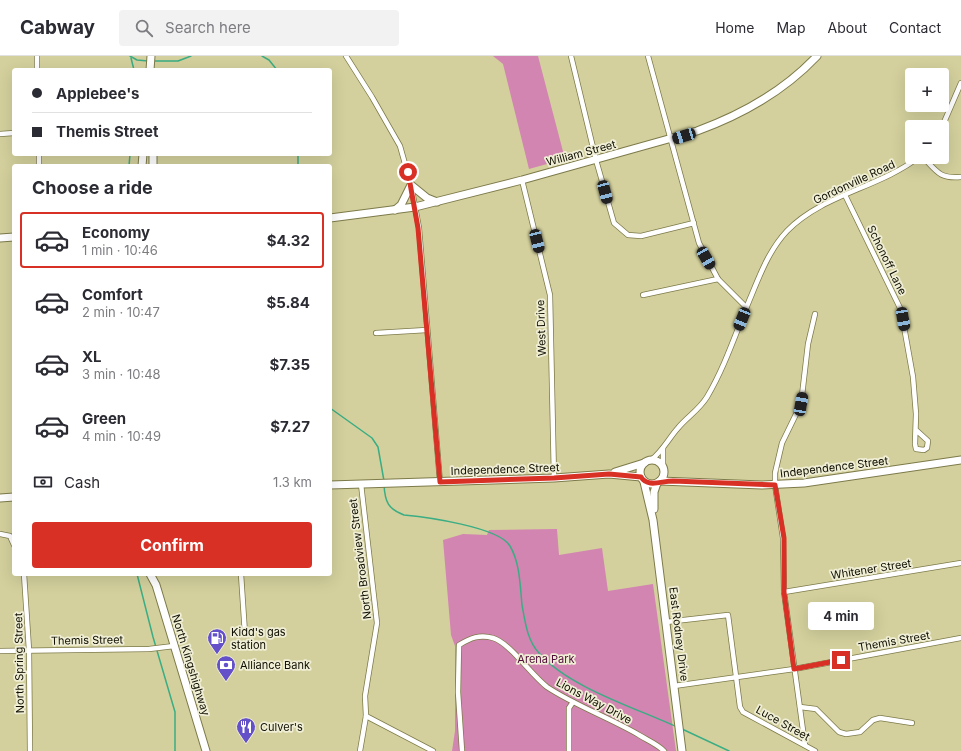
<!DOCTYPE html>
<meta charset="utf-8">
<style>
body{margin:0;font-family:Inter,sans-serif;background:#f2f2f3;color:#2b2b33;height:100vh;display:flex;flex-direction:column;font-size:15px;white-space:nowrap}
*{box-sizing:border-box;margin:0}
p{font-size:13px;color:#7c7c81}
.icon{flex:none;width:22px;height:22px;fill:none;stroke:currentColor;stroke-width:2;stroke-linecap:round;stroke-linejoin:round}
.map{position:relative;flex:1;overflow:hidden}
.side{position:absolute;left:12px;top:108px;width:320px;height:412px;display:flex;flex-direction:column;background:#fff;border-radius:4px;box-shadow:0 4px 16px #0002}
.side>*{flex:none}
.top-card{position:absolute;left:12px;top:12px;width:320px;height:88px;border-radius:4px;box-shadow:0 4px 16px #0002;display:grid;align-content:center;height:88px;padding:0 20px;background:#fff}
.controls{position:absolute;left:905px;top:12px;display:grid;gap:8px}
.controls a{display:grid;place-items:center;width:44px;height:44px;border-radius:4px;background:#fff;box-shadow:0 4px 16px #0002;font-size:20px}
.end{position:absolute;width:18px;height:18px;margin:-9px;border:5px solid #d93025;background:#fff;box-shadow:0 0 0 2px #fff}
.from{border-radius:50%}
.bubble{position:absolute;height:28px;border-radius:4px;background:#fff;box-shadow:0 4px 16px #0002;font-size:13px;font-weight:700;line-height:28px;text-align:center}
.car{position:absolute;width:12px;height:24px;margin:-12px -6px;border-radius:5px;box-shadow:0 0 3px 1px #0007;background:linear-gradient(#222 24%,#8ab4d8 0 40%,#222 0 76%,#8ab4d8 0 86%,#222 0)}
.top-card b{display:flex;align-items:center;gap:14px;height:38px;font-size:15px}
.top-card b+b{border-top:1px solid #e1e1e2}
.top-card i{width:10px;height:10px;background:#2b2b33}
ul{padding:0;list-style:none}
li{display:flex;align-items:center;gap:12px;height:56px;margin:0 8px 6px;padding:0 12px;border:2px solid transparent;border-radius:4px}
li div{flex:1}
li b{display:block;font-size:15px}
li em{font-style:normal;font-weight:700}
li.current{border-color:#d93025}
li>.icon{width:36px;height:36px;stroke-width:1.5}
h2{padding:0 20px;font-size:18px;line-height:48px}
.pay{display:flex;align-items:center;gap:10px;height:44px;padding:0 20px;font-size:15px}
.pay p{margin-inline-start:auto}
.cta{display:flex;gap:8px;margin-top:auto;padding:8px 20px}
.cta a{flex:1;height:46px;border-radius:4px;background:#d93025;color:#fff;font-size:16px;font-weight:700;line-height:46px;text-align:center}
header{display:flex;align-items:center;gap:24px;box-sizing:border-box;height:56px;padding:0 20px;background:#fff;border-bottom:1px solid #e1e1e2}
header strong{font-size:19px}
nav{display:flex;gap:22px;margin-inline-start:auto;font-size:14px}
.search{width:280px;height:36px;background:#f2f2f3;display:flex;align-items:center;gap:10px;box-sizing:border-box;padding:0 14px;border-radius:4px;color:#7c7c81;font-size:15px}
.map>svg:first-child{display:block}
.green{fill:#d285b1}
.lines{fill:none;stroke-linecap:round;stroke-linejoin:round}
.stream{stroke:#3aad84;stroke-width:1.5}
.street-casing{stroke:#7d7a4a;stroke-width:6}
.secondary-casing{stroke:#7d7a4a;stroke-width:9}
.primary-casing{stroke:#7d7a4a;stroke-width:9}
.street{stroke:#fff;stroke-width:4.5}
.secondary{stroke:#fff;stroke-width:7}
.primary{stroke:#fff;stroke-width:7}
.route{stroke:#d93025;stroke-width:5}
.labels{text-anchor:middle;stroke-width:3.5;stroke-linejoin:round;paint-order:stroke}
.street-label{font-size:11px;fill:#0f0e00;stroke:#f0efd6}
.poi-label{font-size:11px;fill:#0f0e00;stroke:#f0efd6;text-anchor:start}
.park-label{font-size:11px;fill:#4f0c38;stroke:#f0efd6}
</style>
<header>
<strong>Cabway</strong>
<div class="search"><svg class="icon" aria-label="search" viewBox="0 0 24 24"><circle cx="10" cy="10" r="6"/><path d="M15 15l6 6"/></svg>Search here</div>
<nav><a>Home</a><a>Map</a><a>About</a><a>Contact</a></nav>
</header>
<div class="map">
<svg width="961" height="695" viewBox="0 0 961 695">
<rect width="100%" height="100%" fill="#d3d09d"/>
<g class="green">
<path d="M 493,0 L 538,0 L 565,103 L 529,113 L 503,8 Z"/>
<path d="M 557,473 L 559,499 L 602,492 L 608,535 L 653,528 L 676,695 L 452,695 L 455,675 L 455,590 L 451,579 L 443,484 L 463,478 L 487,479 L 489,474 Z"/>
</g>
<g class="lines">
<g class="stream">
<path d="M 130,0 L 137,4 L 148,5"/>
<path d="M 262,0 L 269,4 L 277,14"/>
<path d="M 131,2 L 134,14"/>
<path d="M 152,5 L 178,5 L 191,0"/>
<path d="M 298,98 L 298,110"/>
<path d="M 129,110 L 130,98"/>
<path d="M 330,352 L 372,382 L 378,391 L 384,425"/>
<path d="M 384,429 C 385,446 388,453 404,459 C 426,461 499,471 510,490 C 520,507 520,529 522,549 C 525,565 527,584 539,597 C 568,631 636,652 677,671"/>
<path d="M 137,518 L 153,581 L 175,656 L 175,695"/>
<path d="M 682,673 L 729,695"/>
</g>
<g class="street-casing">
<g id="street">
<path d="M 37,0 L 37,14"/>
<path d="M 346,0 L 372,41 L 400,90 L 411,129 L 419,172 L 440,426"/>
<path d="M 571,0 L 596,104 L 614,167 L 628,179 L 641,180 L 694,167"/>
<path d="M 648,0 L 699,187 L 718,223 L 746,251"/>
<path d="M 942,71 L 961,27"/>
<path d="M 0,78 L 14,77"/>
<path d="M 39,98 L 39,110"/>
<path d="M 923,101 C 937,116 940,123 961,121"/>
<path d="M 522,124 L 550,239 L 554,422"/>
<path d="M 845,139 L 901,254 L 913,321 L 916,358 L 915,388 L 916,393 L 924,394 L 927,392 L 928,385 L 916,374"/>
<path d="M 643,239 L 718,223"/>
<path d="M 376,277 L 427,274"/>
<path d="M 663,392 L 663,412"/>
<path d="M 651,404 C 662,396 669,382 678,372 C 687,361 699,354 707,341 C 726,309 737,273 752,238 C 761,216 770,193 787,175 C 823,138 879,132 919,101"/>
<path d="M 0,478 L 10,480 L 14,489"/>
<path d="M 24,518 L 29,594 L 30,695"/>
<path d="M 241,518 L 245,578"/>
<path d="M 784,536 L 961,507"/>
<path d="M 666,566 L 728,559 L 740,651 L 743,656 L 815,695"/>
<path d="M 0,595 L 149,593 L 174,590"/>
<path d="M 674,630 L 794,613 L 961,582"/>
<path d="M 800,651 L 816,653 L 839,676 L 846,678 L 860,676 L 873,664 L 880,662 L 912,667"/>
<path d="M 366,660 L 433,695"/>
<path d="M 805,689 L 784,536 L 783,482 L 775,429 L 775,417 L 782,387 L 801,348 L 808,288 L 815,258"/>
<path d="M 360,695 L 366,660 L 365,640 L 377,567 L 361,428"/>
<path d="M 462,695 L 458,636 L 459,589 C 470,582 480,578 493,582 C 510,587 531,619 547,631 C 574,649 610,662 639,679 C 647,684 657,688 664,695"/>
<path d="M 569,695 L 569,652 L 573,646"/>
</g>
</g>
<g class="secondary-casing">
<g id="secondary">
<path d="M 0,182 L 14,181"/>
<circle cx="652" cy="416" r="12"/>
<path d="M 615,416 L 644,407"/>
<path d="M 660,425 L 762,429 L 804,427 L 961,404"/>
<path d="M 644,426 L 653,464 L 682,695"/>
<path d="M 330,429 L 554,422 L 609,418 L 641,421"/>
<path d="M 0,442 L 14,441"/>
<path d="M 654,453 L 654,436 L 657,427"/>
</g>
</g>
<g class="primary-casing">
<g id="primary">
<path d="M 150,14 L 151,0"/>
<path d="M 142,110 L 143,98"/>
<path d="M 153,110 L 153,98"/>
<path d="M 395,154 L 401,149 L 411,129 L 427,142 L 437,146"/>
<path d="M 330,162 L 415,151 L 522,124 L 697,75 C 741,59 784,35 817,0"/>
<path d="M 150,518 L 156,529 L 206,695"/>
</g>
</g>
<use href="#street" class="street"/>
<use href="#secondary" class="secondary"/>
<use href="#primary" class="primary"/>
</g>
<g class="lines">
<path class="route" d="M 408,116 L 418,172 L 440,426 L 554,422 L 609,418 L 641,421 C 648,432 661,425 673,425 L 775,429 L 784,482 L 784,536 L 794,613 L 841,604"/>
</g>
<defs>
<g id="fuel-pin" transform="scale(1)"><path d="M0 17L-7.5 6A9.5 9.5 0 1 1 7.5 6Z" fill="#6451ca" stroke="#f0efd6"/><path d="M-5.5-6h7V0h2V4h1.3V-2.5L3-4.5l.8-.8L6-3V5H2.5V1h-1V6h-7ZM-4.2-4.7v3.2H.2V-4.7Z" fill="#fff"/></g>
<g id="bank-pin" transform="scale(1)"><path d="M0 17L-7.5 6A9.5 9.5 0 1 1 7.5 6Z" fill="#6451ca" stroke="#f0efd6"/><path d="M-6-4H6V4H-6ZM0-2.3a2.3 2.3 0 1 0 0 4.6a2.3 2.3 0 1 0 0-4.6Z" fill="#fff"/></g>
<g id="restaurant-pin" transform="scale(1)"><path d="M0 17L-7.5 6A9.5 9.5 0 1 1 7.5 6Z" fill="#6451ca" stroke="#f0efd6"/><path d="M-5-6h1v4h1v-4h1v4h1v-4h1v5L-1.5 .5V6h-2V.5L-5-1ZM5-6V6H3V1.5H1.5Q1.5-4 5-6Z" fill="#fff"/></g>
</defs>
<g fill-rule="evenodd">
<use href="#fuel-pin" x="217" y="582"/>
<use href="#bank-pin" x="226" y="609"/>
<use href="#restaurant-pin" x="246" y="671"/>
</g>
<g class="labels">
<g class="street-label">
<text transform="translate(581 97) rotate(-15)" y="4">William Street</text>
<text transform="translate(854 126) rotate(-25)" y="4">Gordonville Road</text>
<text transform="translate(887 204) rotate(64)" y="4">Schonoff Lane</text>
<text transform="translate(541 272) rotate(-92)" y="4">West Drive</text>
<text transform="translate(834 411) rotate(-7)" y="4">Independence Street</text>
<text transform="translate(505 413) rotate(-2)" y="4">Independence Street</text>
<text transform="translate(360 503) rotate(-97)" y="4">North Broadview Street</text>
<text transform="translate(871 513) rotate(-9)" y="4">Whitener Street</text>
<text transform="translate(679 578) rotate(83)" y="4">East Rodney Drive</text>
<text transform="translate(87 584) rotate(-1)" y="4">Themis Street</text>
<text transform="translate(894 585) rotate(-10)" y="4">Themis Street</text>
<text transform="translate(19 607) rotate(-91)" y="4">North Spring Street</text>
<text transform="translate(191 609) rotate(73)" y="4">North Kingshighway</text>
<text transform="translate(594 645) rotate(28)" y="4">Lions Way Drive</text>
<text transform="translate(783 667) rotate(29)" y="4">Luce Street</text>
</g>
<g class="poi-label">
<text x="231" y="580">Kidd's gas<tspan x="231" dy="13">station</tspan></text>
<text x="240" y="613">Alliance Bank</text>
<text x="260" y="675">Culver's</text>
</g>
<g class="park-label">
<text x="546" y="607">Arena Park</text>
</g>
</g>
</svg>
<div class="controls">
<a>+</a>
<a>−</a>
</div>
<i class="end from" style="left:408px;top:116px"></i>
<i class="end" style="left:841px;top:604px"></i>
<div class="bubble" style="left:808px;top:546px;width:66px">4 min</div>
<i class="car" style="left:684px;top:80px;rotate:253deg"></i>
<i class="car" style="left:605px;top:136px;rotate:165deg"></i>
<i class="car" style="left:537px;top:185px;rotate:166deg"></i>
<i class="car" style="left:706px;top:202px;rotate:150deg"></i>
<i class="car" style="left:742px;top:263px;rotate:202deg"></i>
<i class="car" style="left:903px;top:263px;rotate:170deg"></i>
<i class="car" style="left:801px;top:348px;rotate:10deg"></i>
<div class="top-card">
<b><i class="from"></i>Applebee's</b>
<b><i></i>Themis Street</b>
</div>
<section class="side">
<h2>Choose a ride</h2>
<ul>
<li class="current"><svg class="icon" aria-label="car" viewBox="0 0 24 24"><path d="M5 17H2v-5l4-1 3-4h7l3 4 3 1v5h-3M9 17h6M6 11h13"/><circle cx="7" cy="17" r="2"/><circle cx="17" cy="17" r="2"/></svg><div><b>Economy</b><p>1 min · 10:46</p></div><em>$4.32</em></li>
<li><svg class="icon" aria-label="car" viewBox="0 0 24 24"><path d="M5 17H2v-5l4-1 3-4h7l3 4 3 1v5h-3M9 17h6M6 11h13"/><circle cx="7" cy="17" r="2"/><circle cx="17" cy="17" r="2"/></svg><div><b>Comfort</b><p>2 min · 10:47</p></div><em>$5.84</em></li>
<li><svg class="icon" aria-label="car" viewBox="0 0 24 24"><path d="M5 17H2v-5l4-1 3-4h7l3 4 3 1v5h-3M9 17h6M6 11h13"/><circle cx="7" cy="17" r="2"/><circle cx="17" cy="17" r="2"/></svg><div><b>XL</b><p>3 min · 10:48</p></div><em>$7.35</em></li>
<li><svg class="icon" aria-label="car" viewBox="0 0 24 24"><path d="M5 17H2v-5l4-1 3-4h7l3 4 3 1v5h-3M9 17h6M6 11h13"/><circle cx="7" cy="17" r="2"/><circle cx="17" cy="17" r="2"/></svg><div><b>Green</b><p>4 min · 10:49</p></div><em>$7.27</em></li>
</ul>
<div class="pay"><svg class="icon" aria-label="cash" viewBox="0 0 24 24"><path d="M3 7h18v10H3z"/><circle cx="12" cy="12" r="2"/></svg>Cash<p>1.3 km</p></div>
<div class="cta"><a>Confirm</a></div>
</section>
</div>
